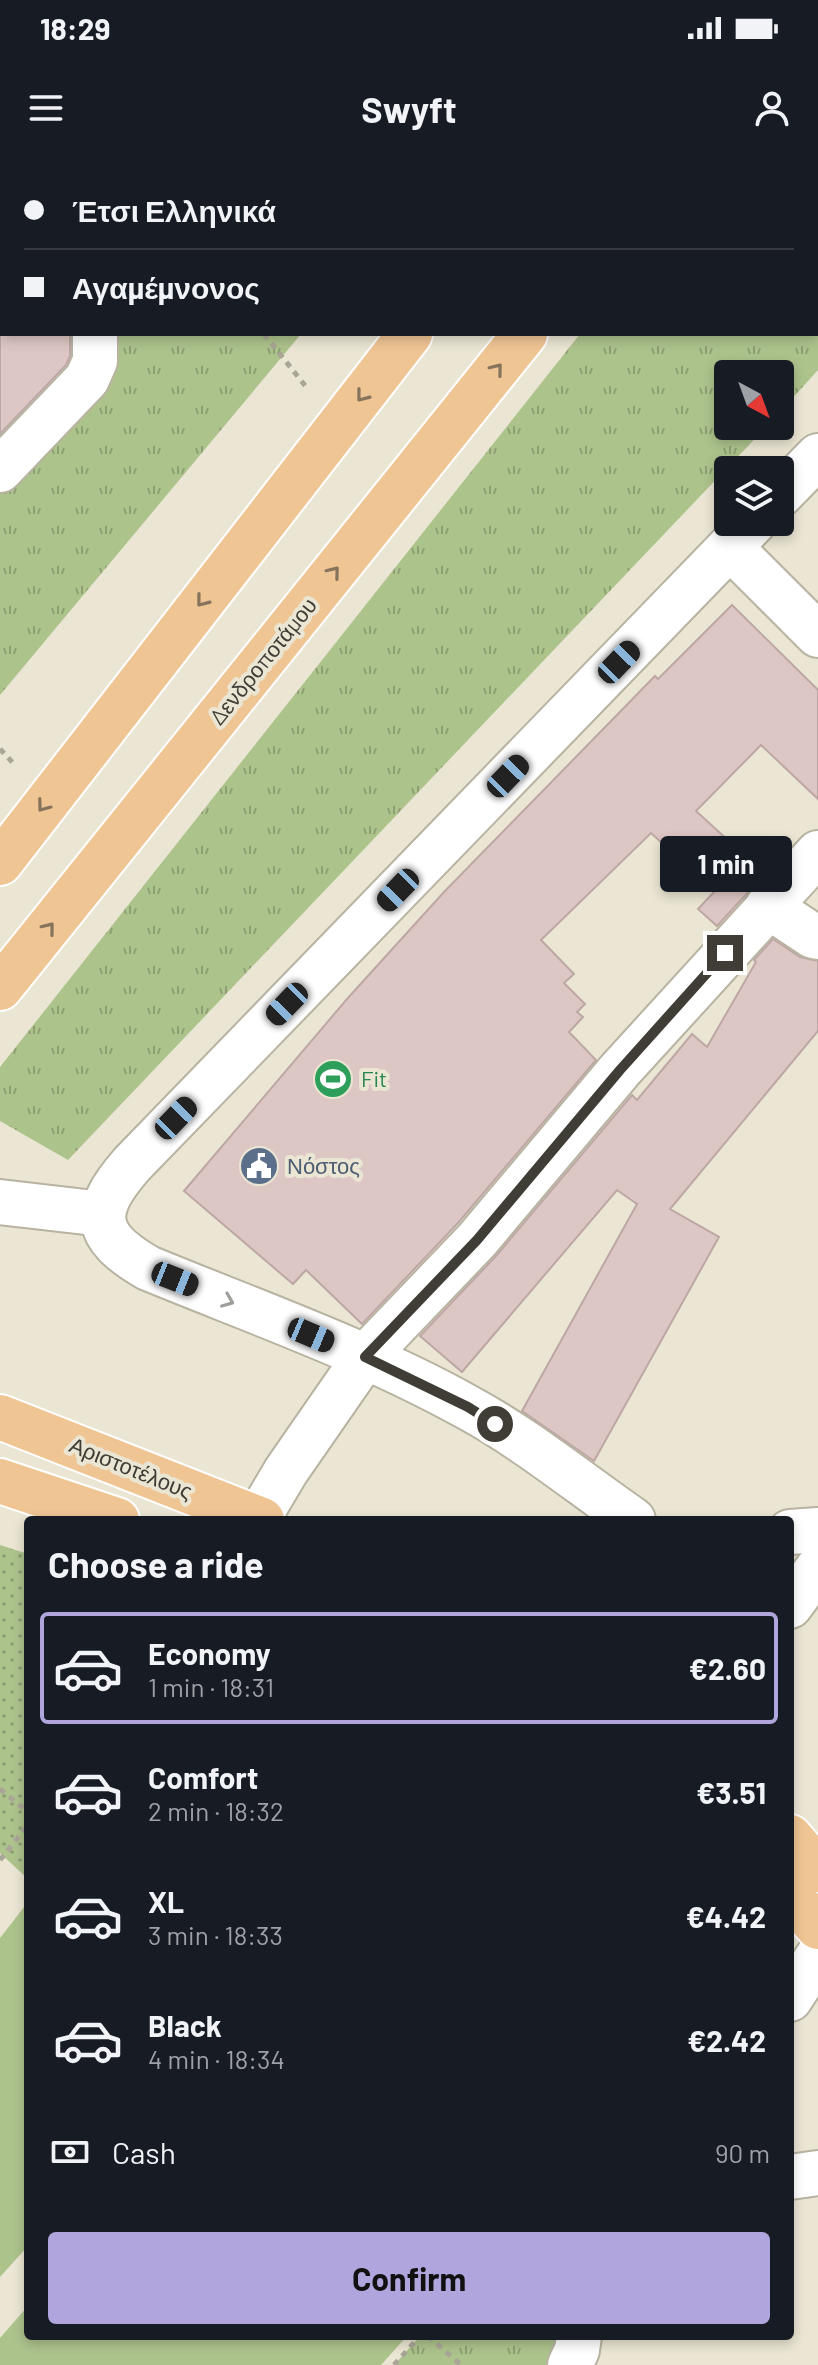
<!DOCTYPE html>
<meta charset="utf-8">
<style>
body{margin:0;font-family:Barlow,sans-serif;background:#242831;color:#f1f3f6;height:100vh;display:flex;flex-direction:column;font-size:30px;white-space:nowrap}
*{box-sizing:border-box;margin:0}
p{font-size:26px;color:#9ea1a6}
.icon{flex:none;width:44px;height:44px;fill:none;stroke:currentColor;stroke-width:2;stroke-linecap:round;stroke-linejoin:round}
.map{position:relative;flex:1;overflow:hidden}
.panel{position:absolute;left:24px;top:1356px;width:770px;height:824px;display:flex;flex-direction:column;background:#171b24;border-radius:8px;box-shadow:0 4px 12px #0003}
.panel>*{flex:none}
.guide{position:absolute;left:0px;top:0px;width:818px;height:176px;box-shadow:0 4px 12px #0003;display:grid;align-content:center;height:176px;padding:0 24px;background:#171b24}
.needle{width:52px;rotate:139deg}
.fabs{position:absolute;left:714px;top:200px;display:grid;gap:16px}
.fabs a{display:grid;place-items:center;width:80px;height:80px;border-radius:8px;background:#171b24;box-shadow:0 4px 12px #0003;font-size:40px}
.end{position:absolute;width:36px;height:36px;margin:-18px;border:10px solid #3f3d36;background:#fff;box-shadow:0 0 0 4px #fff}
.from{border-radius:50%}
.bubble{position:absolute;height:56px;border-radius:8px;background:#171b24;box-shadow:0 4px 12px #0003;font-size:26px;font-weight:700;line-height:56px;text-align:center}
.car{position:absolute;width:24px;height:48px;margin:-24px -12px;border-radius:10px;box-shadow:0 0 6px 2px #0007;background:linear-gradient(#222 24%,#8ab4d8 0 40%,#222 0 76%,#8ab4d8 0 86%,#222 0)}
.guide b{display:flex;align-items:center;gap:28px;height:76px;font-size:30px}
.guide b+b{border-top:2px solid #363941}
.guide i{width:20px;height:20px;background:#f1f3f6}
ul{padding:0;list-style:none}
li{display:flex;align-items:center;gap:24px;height:112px;margin:0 16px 12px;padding:0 8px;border:4px solid transparent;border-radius:8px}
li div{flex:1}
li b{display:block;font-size:30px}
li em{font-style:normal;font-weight:700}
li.selected{border-color:#b0a5dd}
li>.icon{width:72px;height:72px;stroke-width:1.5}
h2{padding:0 24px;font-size:36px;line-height:96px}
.pay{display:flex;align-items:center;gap:20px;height:88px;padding:0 24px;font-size:30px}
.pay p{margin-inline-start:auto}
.button{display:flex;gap:16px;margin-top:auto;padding:16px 24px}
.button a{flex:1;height:92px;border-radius:8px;background:#b0a5dd;color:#111;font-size:32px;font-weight:700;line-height:92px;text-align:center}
.status{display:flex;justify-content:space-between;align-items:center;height:56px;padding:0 40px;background:#171b24;direction:ltr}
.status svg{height:22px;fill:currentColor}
header{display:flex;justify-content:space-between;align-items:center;height:104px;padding:0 24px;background:#171b24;font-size:36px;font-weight:700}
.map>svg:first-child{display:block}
.grass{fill:url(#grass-dots)}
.park{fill:url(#park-tufts)}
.pitch{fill:#adc38c}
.building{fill:#ddc7c4;stroke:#bda7a5;stroke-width:2}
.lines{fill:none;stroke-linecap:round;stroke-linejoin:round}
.minor-casing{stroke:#b8b3a1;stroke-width:48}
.major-casing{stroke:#fff;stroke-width:48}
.path{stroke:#aaa697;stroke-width:5;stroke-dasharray:6 6;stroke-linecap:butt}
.minor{stroke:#fff;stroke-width:44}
.major{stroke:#f0c594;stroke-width:44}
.oneway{stroke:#86735c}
.oneway2{stroke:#9f9e9a}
.route{stroke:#3f3d36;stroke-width:10}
.labels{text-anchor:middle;stroke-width:8;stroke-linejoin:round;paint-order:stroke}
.street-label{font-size:22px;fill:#3f3d36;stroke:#ebe6d3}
.leisure-label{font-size:22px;fill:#27864d;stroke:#ebe6d3;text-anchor:start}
.service-label{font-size:22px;fill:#4e5e75;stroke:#ebe6d3;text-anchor:start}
</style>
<div class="status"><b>18:29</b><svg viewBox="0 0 49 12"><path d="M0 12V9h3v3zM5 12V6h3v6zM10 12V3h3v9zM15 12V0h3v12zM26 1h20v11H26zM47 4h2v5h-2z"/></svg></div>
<header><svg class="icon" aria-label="menu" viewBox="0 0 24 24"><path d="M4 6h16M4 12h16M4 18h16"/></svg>Swyft<svg class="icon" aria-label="person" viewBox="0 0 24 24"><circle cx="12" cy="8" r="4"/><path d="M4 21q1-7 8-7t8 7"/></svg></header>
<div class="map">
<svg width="818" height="2205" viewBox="0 0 818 2205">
<defs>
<pattern id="grass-dots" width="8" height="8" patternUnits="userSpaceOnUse" patternTransform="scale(2)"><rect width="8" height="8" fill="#adc38c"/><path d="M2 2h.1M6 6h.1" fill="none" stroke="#8ea073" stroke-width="1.8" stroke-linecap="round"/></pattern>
<pattern id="park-tufts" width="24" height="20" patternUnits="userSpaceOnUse" patternTransform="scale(2)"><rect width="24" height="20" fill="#adc38c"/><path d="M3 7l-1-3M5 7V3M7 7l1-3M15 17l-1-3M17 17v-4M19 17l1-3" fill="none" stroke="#8ea073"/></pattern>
</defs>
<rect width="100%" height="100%" fill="#ebe6d3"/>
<path class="grass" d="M 0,1385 L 28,1394 L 28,1719 L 0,1693 Z"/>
<g class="park">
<path d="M 721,0 L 818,0 L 818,210 L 780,252 L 780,214 L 728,214 L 728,266 L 767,266 L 68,1000 L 0,961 L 0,907 L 580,174 L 816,174 L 816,2 L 719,2 Z"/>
<path d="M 99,174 L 301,174 L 0,535 L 0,319 Z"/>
<path d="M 420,2176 L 579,2176 L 570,2205 L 394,2205 Z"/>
</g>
<g class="pitch">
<path d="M 28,1742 L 28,2086 L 0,2117 L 0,1778 Z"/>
<path d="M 28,2146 L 28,2176 L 407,2176 L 381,2205 L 0,2205 L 0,2178 Z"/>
</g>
<g class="building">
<path d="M 0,174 L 70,174 L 70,196 L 66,205 L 0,274 Z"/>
<path d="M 732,445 L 818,530 L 818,639 L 761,585 L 696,651 L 765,714 L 717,766 L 698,749 L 715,731 L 651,673 L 541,780 L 574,814 L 564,823 L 585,844 L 577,852 L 583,857 L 569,872 L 596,900 L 458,1063 L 362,1164 L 306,1110 L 293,1124 L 184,1031 L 347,839 L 444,732 L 655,516 L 658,519 Z"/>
<path d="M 773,779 L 800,797 L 818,801 L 818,871 L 670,1049 L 719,1077 L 594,1301 L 522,1251 L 637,1044 L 617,1030 L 462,1212 L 420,1176 L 496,1096 L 632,935 L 637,940 L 692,874 L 707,887 L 756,802 L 754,800 Z"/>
</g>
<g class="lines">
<g class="minor-casing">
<g id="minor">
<path d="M 82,0 L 82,2"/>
<path d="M 0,82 L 2,82"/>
<path d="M 0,310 L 87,219 L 95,201 L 95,174"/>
<path d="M 780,335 L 818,296"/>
<path d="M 730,387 L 818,475"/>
<path d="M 768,746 L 813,776 L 818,777"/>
<path d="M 0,1042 L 103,1054"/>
<path d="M 257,1360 L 286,1311 L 365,1197 L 477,1080 L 620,910 L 818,693"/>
<path d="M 633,1360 C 578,1322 526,1279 467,1247 C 366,1191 255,1152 148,1108 C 93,1076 90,1052 132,1004 L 754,362"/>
<path d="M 790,1372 L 818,1370"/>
<path d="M 790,1446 L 818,1408"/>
<path d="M 790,1839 L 818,1796"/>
<path d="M 790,2017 L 818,2013"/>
<path d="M 570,2205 L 577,2190 L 579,2176"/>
</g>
</g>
<g class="major-casing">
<g id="major">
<path d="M 546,2 L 548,0"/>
<path d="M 664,2 L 666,0"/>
<path d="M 0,703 L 410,174"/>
<path d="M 0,828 L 525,174"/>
<path d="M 0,1257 L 262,1360"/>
<path d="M 0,1321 L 117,1360"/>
<path d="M 790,1677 L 818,1710"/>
<path d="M 790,1736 L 818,1767"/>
</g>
</g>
<g class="path">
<path d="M 286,2 L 288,0"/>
<path d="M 264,174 L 307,228"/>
<path d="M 0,589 L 14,604"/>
<path d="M 0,1629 L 28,1652"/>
<path d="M 0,1700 L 28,1665"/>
<path d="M 428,2176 L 461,2205"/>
<path d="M 394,2205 L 420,2176"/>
</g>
<use href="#minor" class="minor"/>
<use href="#major" class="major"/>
</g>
<defs><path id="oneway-chevron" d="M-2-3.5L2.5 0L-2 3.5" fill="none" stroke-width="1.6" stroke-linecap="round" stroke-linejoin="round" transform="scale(2)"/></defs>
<g class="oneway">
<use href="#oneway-chevron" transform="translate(497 209) rotate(-51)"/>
<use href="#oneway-chevron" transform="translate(362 236) rotate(128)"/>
<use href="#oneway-chevron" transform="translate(334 412) rotate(-51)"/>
<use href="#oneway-chevron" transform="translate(202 441) rotate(128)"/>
<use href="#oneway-chevron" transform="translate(43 646) rotate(127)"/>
<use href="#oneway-chevron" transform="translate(49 768) rotate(-51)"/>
</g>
<use class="oneway2" href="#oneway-chevron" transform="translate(228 1141) rotate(22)"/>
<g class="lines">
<path class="route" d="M 495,1264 L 468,1247 L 365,1197 L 477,1080 L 620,910 L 725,793"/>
</g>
<defs>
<g id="stadium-disc" transform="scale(2)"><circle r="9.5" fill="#2e9e5b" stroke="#ebe6d3"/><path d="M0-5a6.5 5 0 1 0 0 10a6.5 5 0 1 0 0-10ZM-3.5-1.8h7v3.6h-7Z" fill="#fff"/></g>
<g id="civic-disc" transform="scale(2)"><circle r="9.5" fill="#5c6f8a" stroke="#ebe6d3"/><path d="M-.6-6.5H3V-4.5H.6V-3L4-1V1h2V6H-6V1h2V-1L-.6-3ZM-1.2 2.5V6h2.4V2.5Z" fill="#fff"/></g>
</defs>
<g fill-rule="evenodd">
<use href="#stadium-disc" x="333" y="919"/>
<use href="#civic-disc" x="259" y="1006"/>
</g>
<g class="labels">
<g class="street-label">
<text transform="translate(263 501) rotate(-51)" y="8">Δενδροποτάμου</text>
<text transform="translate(131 1308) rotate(22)" y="8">Αριστοτέλους</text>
</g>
<g class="leisure-label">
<text x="361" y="927">Fit</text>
</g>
<g class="service-label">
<text x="287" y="1014">Νόστος</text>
</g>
</g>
</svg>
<div class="fabs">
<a><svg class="needle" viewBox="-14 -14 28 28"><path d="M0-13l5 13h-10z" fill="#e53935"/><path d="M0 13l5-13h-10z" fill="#9ea1a6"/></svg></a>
<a><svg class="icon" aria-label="layers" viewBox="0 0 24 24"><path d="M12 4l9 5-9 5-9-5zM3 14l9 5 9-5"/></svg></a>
</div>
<i class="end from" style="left:495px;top:1264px"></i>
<i class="end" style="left:725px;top:793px"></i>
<div class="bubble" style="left:660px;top:676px;width:132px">1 min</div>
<i class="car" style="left:619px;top:502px;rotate:44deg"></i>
<i class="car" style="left:508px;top:616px;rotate:44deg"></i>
<i class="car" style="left:398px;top:730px;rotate:224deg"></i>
<i class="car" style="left:287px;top:844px;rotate:224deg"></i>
<i class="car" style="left:176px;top:958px;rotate:44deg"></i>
<i class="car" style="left:175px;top:1119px;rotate:112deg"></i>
<i class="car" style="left:311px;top:1175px;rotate:113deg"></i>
<div class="guide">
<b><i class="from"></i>Έτσι Ελληνικά</b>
<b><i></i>Αγαμέμνονος</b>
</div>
<section class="panel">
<h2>Choose a ride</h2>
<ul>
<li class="selected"><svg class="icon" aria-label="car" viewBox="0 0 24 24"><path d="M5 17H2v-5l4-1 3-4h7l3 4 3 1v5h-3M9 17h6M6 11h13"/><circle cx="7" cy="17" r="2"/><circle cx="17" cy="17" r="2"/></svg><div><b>Economy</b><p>1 min · 18:31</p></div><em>€2.60</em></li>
<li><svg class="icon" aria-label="car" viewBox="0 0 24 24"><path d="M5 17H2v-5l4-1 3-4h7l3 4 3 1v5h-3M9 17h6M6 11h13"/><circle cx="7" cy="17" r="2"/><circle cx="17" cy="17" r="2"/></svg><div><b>Comfort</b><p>2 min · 18:32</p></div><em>€3.51</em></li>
<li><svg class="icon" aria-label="car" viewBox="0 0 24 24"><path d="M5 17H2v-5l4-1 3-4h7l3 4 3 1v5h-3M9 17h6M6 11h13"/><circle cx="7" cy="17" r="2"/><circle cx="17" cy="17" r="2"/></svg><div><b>XL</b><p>3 min · 18:33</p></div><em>€4.42</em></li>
<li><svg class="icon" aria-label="car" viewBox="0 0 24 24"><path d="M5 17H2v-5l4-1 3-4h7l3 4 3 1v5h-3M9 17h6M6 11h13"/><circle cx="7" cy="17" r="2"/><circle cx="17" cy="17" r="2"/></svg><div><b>Black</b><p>4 min · 18:34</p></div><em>€2.42</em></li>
</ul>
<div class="pay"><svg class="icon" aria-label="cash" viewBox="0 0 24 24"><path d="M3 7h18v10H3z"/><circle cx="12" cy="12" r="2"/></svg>Cash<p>90 m</p></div>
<div class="button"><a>Confirm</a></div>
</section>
</div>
